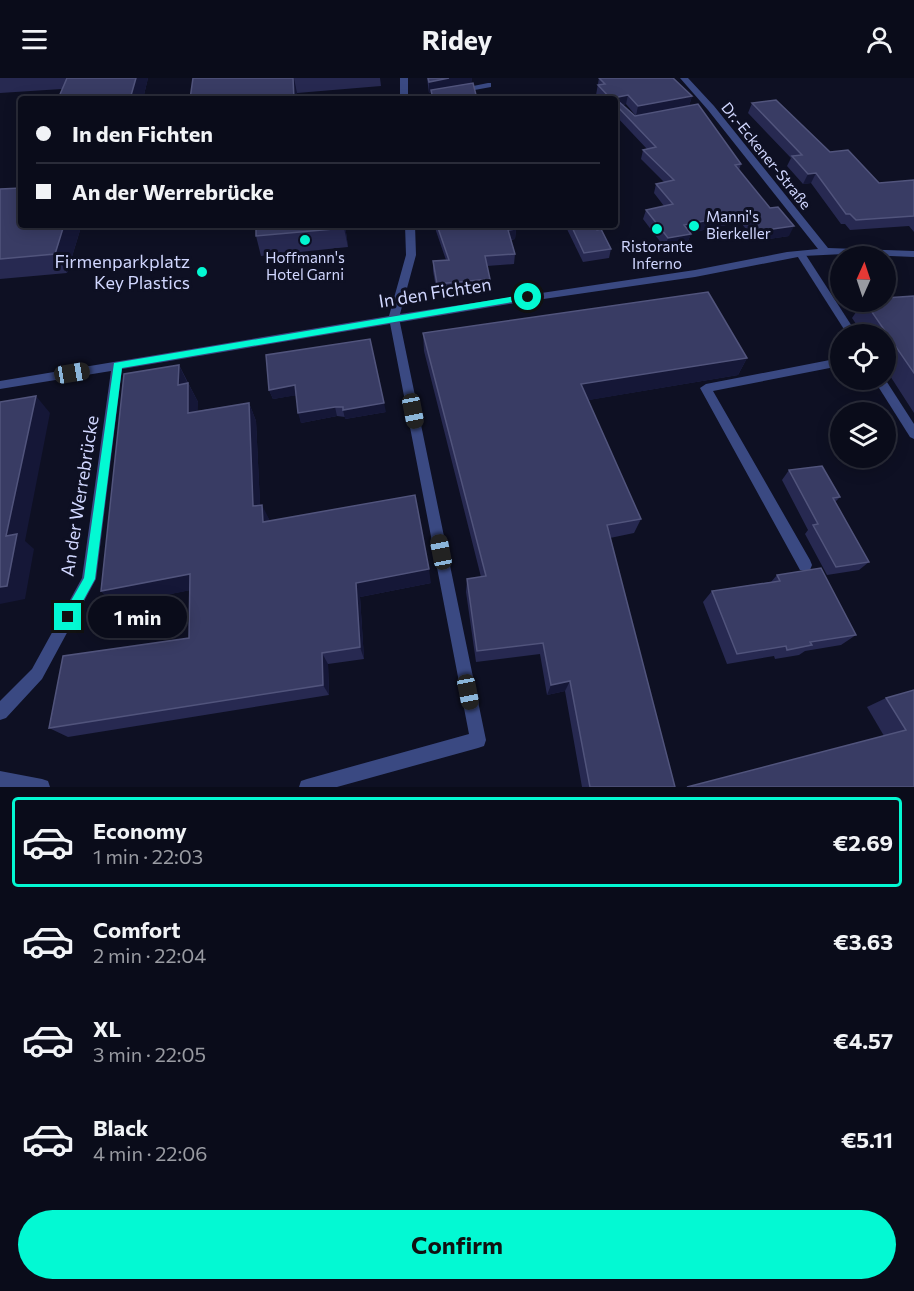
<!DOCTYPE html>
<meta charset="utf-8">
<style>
body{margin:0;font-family:Commissioner,sans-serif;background:#131523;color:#f1f3f6;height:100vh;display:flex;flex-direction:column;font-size:22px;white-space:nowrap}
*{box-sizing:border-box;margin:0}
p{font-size:20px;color:#999ba2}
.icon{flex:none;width:33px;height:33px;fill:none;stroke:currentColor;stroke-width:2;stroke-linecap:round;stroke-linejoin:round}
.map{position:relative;height:709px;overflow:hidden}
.panel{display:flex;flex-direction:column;background:#0a0c1a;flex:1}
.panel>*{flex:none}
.hud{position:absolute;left:18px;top:18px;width:600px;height:132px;border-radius:6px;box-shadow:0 3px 15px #0003,0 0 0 2px #2a2c39;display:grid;align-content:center;height:132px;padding:0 18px;background:#0a0c1a}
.needle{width:39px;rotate:3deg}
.tools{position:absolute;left:830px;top:168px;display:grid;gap:12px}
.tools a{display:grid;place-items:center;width:66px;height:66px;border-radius:50%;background:#0a0c1a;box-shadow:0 3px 15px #0003,0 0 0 2px #2a2c39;font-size:30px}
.end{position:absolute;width:27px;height:27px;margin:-14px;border:8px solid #03f9d3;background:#111;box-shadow:0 0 0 3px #111}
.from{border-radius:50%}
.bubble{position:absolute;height:42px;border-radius:21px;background:#0a0c1a;box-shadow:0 3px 15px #0003,0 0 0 2px #2a2c39;font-size:20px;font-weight:700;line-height:42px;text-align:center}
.car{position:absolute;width:18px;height:36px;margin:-18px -9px;border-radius:8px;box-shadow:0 0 4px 2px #0007;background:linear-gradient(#222 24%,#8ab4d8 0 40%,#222 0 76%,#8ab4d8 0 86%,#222 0)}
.hud b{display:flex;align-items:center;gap:21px;height:57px;font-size:22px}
.hud b+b{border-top:2px solid #2a2c39}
.hud i{width:15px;height:15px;background:#f1f3f6}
ul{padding:10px 0 0;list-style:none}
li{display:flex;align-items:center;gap:18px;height:90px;margin:0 12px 9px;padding:0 6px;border:3px solid transparent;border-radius:6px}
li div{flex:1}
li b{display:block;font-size:22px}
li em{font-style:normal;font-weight:700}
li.selected{border-color:#03f9d3}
li>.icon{width:54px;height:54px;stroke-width:1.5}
.primary-button{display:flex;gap:12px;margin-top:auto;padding:12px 18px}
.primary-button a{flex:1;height:69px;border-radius:36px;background:#03f9d3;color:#111;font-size:24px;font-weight:700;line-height:69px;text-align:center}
header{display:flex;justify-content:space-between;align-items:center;height:78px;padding:0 18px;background:#0a0c1a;font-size:27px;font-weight:700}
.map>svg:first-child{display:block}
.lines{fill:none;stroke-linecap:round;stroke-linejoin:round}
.service{fill:#3a4982;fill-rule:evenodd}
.minor{fill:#3a4982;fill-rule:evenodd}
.wall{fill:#272951}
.shaded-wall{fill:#151737}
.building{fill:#393c64;stroke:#51547c;stroke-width:1.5}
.route{fill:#03f9d3}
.poi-dot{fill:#03f9d3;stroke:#0e1023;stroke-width:2}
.labels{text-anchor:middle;stroke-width:6;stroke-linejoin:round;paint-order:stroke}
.far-street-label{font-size:15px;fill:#d1d7ff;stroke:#0e1023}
.far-poi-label{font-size:15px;fill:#d1d7ff;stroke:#0e1023}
.poi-label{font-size:18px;fill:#d1d7ff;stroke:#0e1023;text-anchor:end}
.street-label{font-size:18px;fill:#d1d7ff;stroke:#0e1023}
</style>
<header><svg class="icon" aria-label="menu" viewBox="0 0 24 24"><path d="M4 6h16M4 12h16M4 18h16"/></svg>Ridey<svg class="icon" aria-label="person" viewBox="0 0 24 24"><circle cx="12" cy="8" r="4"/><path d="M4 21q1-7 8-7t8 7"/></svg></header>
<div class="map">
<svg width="914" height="709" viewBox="0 0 914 709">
<rect width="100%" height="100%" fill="#0e1023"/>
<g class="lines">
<g class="service">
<path d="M 488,5 L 491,5 L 491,9 L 425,21 L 409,21 Z"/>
<path d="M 801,173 L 804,174 L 857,256 L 847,256 L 796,176 Z"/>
<path d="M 394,236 L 399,240 L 486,662 L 484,668 L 478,670 L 337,709 L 299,709 L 301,703 L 307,701 L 469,656 L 389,240 Z"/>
<path d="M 840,280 L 840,288 L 713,313 L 810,482 L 812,487 L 810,492 L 805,493 L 800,492 L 700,310 L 706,306 Z"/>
<path d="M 885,301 L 914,346 L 914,361 L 910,359 L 874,302 Z"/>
<path d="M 0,693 L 42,701 L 48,703 L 50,709 L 0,709 Z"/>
</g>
<g class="minor">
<rect x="400" y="0" width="8" height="21"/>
<path d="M 680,0 L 688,0 L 714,28 L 828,170 L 914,173 L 914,179 L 844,176 L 803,178 L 695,199 L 509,226 L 122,291 L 96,501 L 42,601 L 6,640 L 0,642 L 0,623 L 32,591 L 82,500 L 111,293 L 0,311 L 0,303 L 389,238 L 406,177 L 405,147 L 415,147 L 416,177 L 400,236 L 695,192 L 787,174 L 818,171 L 708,32 Z"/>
</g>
</g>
<g class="wall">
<path d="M 0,0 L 148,0 L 143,21 L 58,21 L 62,11 L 0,15 Z"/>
<path d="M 193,0 L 380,0 L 381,8 L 297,15 L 297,21 L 190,21 Z"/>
<path d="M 427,0 L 472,0 L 471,5 L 477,21 L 431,21 L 431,14 L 429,15 Z"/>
<path d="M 599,0 L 692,18 L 689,28 L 636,38 L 626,26 L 623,27 L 635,38 L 741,86 L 739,92 L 789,158 L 755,163 L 742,146 L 735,145 L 690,155 L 691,156 L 687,165 L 665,170 L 643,141 L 646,132 L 664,128 L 654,115 L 656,106 L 664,104 L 641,81 L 643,72 L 647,71 L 615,37 L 615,21 L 600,21 L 596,17 Z"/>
<path d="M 752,25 L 879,105 L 914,102 L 914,154 L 909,148 L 850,152 L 845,146 L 841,146 L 811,105 L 803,106 L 787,88 L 791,80 L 748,35 Z"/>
<path d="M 0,111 L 21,147 L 109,147 L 81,149 L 67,195 L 0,201 Z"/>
<path d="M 345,147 L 348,169 L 261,178 L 256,158 Z"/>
<path d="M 435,147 L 514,147 L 516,151 L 515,161 L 511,162 L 515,176 L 514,186 L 487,188 L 490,201 L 490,211 L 437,216 L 433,193 L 433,183 L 446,182 L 436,153 Z"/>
<path d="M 565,147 L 594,147 L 611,171 L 609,180 L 583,184 Z"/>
<path d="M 914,218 L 914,335 L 885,290 L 885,256 L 863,256 L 852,240 L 863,224 L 885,224 Z"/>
<path d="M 423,255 L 747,280 L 738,297 L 588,322 L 641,441 L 634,455 L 610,460 L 675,709 L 582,709 L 565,613 L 547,617 L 540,576 L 476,584 L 466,514 L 467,501 L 481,499 L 424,273 Z"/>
<path d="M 179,287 L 198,324 L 197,333 L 249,325 L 256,343 L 260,427 L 270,443 L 431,505 L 360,519 L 364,581 L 328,586 L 329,617 L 68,659 L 49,650 L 189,560 L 190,512 L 116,527 L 101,513 Z"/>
<path d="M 269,312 L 386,334 L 345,341 L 345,339 L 337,338 L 301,345 L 296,317 L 273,321 Z"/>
<path d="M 789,392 L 840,419 L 835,424 L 869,484 L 859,492 L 827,497 L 805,456 L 808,452 L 782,402 Z"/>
<path d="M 777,497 L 856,557 L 841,567 L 805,573 L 799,577 L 775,581 L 774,578 L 727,586 L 703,524 L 712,513 L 771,504 Z"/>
<path d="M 914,612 L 914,709 L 867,629 L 886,620 Z"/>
</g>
<g class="shaded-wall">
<path d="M 136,0 L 148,0 L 143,21 L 130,21 Z"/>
<path d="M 293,0 L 294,0 L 297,15 L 297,21 L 294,21 Z"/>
<path d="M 449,0 L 472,0 L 471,6 L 429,15 L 429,4 Z"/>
<path d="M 628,17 L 626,26 L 616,28 L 618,19 Z"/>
<path d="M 692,18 L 689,28 L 636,38 L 638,28 Z"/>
<path d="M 816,95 L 811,105 L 803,106 L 808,96 Z"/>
<path d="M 739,136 L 735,145 L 681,157 L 684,147 Z"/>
<path d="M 64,147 L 79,147 L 81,149 L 67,195 L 55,176 Z"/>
<path d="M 344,147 L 345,147 L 348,169 L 344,150 Z"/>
<path d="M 794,148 L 789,158 L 755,163 L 759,153 Z"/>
<path d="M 516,151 L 515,161 L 507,162 L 508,152 Z"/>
<path d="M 691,156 L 687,165 L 665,170 L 668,160 Z"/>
<path d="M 747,280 L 738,297 L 577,324 L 581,306 Z"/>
<path d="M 179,287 L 188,306 L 178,307 Z"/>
<path d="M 188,305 L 198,324 L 197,352 L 188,335 Z"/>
<path d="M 295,307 L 298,317 L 273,321 L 269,312 Z"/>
<path d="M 36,318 L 50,335 L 25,463 L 34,471 L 25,521 L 0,526 L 0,509 L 6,458 Z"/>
<path d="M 249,325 L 256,343 L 261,444 L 253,428 Z"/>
<path d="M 384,325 L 386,334 L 345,341 L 343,332 Z"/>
<path d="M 335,329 L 337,338 L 301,345 L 298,335 Z"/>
<path d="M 262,427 L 270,443 L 263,444 Z"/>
<path d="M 429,491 L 431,505 L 360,519 L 364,581 L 360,569 L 356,505 Z"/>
<path d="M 190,496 L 201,510 L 116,527 L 101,513 Z"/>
<path d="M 322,575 L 328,586 L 329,617 L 323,607 Z"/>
<path d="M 570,603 L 565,613 L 547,617 L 551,607 Z"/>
</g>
<g class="building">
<path d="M 67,0 L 136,0 L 130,21 L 58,21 Z"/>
<path d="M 193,0 L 293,0 L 294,21 L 190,21 Z"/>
<path d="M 428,0 L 449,0 L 429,4 Z"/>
<path d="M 599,0 L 673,0 L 692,18 L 638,28 L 628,17 L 618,19 L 617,22 L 635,38 L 698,26 L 741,86 L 735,87 L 770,130 L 778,129 L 794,148 L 759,153 L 746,137 L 739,136 L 684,147 L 691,156 L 668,160 L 646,132 L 673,126 L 656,106 L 674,102 L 643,72 L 656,69 L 615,26 L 615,21 L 611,21 L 598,7 L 605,6 Z"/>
<path d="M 473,5 L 477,21 L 433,21 L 431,12 Z"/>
<path d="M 776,22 L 830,74 L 848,72 L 879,105 L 914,102 L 914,138 L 856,142 L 850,136 L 846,136 L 816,95 L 808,96 L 792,78 L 802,77 L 752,25 Z"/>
<path d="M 21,110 L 21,147 L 64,147 L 55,176 L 0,181 L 0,111 Z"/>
<path d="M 256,147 L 344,147 L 344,150 L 256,158 Z"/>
<path d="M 437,147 L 514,147 L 516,151 L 508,152 L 515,176 L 485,178 L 490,201 L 437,206 L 433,183 L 449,182 Z"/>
<path d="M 571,147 L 594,147 L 597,152 L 601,151 L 611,171 L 584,175 Z"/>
<path d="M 708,214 L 747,280 L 581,306 L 641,441 L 607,447 L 675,709 L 590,709 L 570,603 L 551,607 L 543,565 L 477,573 L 467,501 L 486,498 L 423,255 Z"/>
<path d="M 914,218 L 914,295 L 865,224 L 885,224 L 885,220 Z"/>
<path d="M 370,261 L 384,325 L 343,332 L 343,329 L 335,329 L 298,335 L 295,307 L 269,312 L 266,277 Z"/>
<path d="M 179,287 L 178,307 L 188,305 L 188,335 L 249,325 L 253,428 L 262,427 L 263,444 L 415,417 L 429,491 L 356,505 L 360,569 L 322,575 L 323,607 L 49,650 L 63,578 L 189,560 L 190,496 L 101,513 L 124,296 Z"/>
<path d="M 36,318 L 6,458 L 17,456 L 7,508 L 0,509 L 0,324 Z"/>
<path d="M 822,388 L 840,419 L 833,420 L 869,484 L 836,489 L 813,447 L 818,446 L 789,392 Z"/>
<path d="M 821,490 L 856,557 L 810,564 L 812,567 L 787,572 L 786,568 L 737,576 L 712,513 L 780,503 L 777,497 Z"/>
<path d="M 914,612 L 914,709 L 687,709 L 906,652 L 886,620 Z"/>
</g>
<path class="route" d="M 528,216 L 530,217 L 530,221 L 122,290 L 95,501 L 72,543 L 64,543 L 64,535 L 84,500 L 114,285 Z"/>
<g class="poi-dot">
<circle cx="694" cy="148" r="6"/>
<circle cx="657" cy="151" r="6"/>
<circle cx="305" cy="162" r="6"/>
<circle cx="202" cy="194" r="6"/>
</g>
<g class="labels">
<g class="far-street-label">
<text transform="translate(766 78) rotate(51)" y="5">Dr.-Eckener-Straße</text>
</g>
<g class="far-poi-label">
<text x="706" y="144" text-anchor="start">Manni's<tspan x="706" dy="17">Bierkeller</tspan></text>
<text x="657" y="174">Ristorante<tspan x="657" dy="17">Inferno</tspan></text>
<text x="305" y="185">Hoffmann's<tspan x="305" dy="17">Hotel Garni</tspan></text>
</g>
<g class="poi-label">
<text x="190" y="190">Firmenparkplatz<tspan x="190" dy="21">Key Plastics</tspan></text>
</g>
<g class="street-label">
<text transform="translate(435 215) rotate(-9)" y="6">In den Fichten</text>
<text transform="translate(80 418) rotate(-81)" y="6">An der Werrebrücke</text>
</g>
</g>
</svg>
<div class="tools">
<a><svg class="needle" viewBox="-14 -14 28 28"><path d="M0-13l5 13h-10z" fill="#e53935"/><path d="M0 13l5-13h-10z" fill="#999ba2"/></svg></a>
<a><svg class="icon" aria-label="locate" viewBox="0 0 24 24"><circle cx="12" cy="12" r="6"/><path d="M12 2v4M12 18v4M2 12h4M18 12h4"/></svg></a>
<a><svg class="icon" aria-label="layers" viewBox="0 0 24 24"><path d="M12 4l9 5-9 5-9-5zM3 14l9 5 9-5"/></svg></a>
</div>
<i class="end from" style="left:528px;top:219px"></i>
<i class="end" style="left:68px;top:539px"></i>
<div class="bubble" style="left:88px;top:518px;width:99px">1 min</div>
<i class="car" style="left:72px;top:295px;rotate:81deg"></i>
<i class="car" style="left:413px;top:333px;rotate:169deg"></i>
<i class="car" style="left:441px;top:474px;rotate:349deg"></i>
<i class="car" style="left:468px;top:614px;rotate:169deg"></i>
<div class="hud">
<b><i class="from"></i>In den Fichten</b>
<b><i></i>An der Werrebrücke</b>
</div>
</div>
<section class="panel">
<ul>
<li class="selected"><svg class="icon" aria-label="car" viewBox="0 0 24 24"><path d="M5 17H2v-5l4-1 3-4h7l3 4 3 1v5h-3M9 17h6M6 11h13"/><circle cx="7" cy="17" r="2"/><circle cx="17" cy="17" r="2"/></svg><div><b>Economy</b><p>1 min · 22:03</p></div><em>€2.69</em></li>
<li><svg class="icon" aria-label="car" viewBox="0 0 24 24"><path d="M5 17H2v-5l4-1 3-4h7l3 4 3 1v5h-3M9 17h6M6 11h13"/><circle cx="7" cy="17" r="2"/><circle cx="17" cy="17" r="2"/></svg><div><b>Comfort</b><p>2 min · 22:04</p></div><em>€3.63</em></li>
<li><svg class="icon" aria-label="car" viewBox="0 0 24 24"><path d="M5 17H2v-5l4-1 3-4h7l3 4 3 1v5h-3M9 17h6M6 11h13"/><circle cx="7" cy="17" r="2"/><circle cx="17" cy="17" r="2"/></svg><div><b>XL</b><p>3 min · 22:05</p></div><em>€4.57</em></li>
<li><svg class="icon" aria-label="car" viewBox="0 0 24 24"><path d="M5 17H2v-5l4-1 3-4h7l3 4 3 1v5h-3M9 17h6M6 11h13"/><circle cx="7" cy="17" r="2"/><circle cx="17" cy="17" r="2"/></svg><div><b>Black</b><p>4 min · 22:06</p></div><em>€5.11</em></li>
</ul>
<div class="primary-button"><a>Confirm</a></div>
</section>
